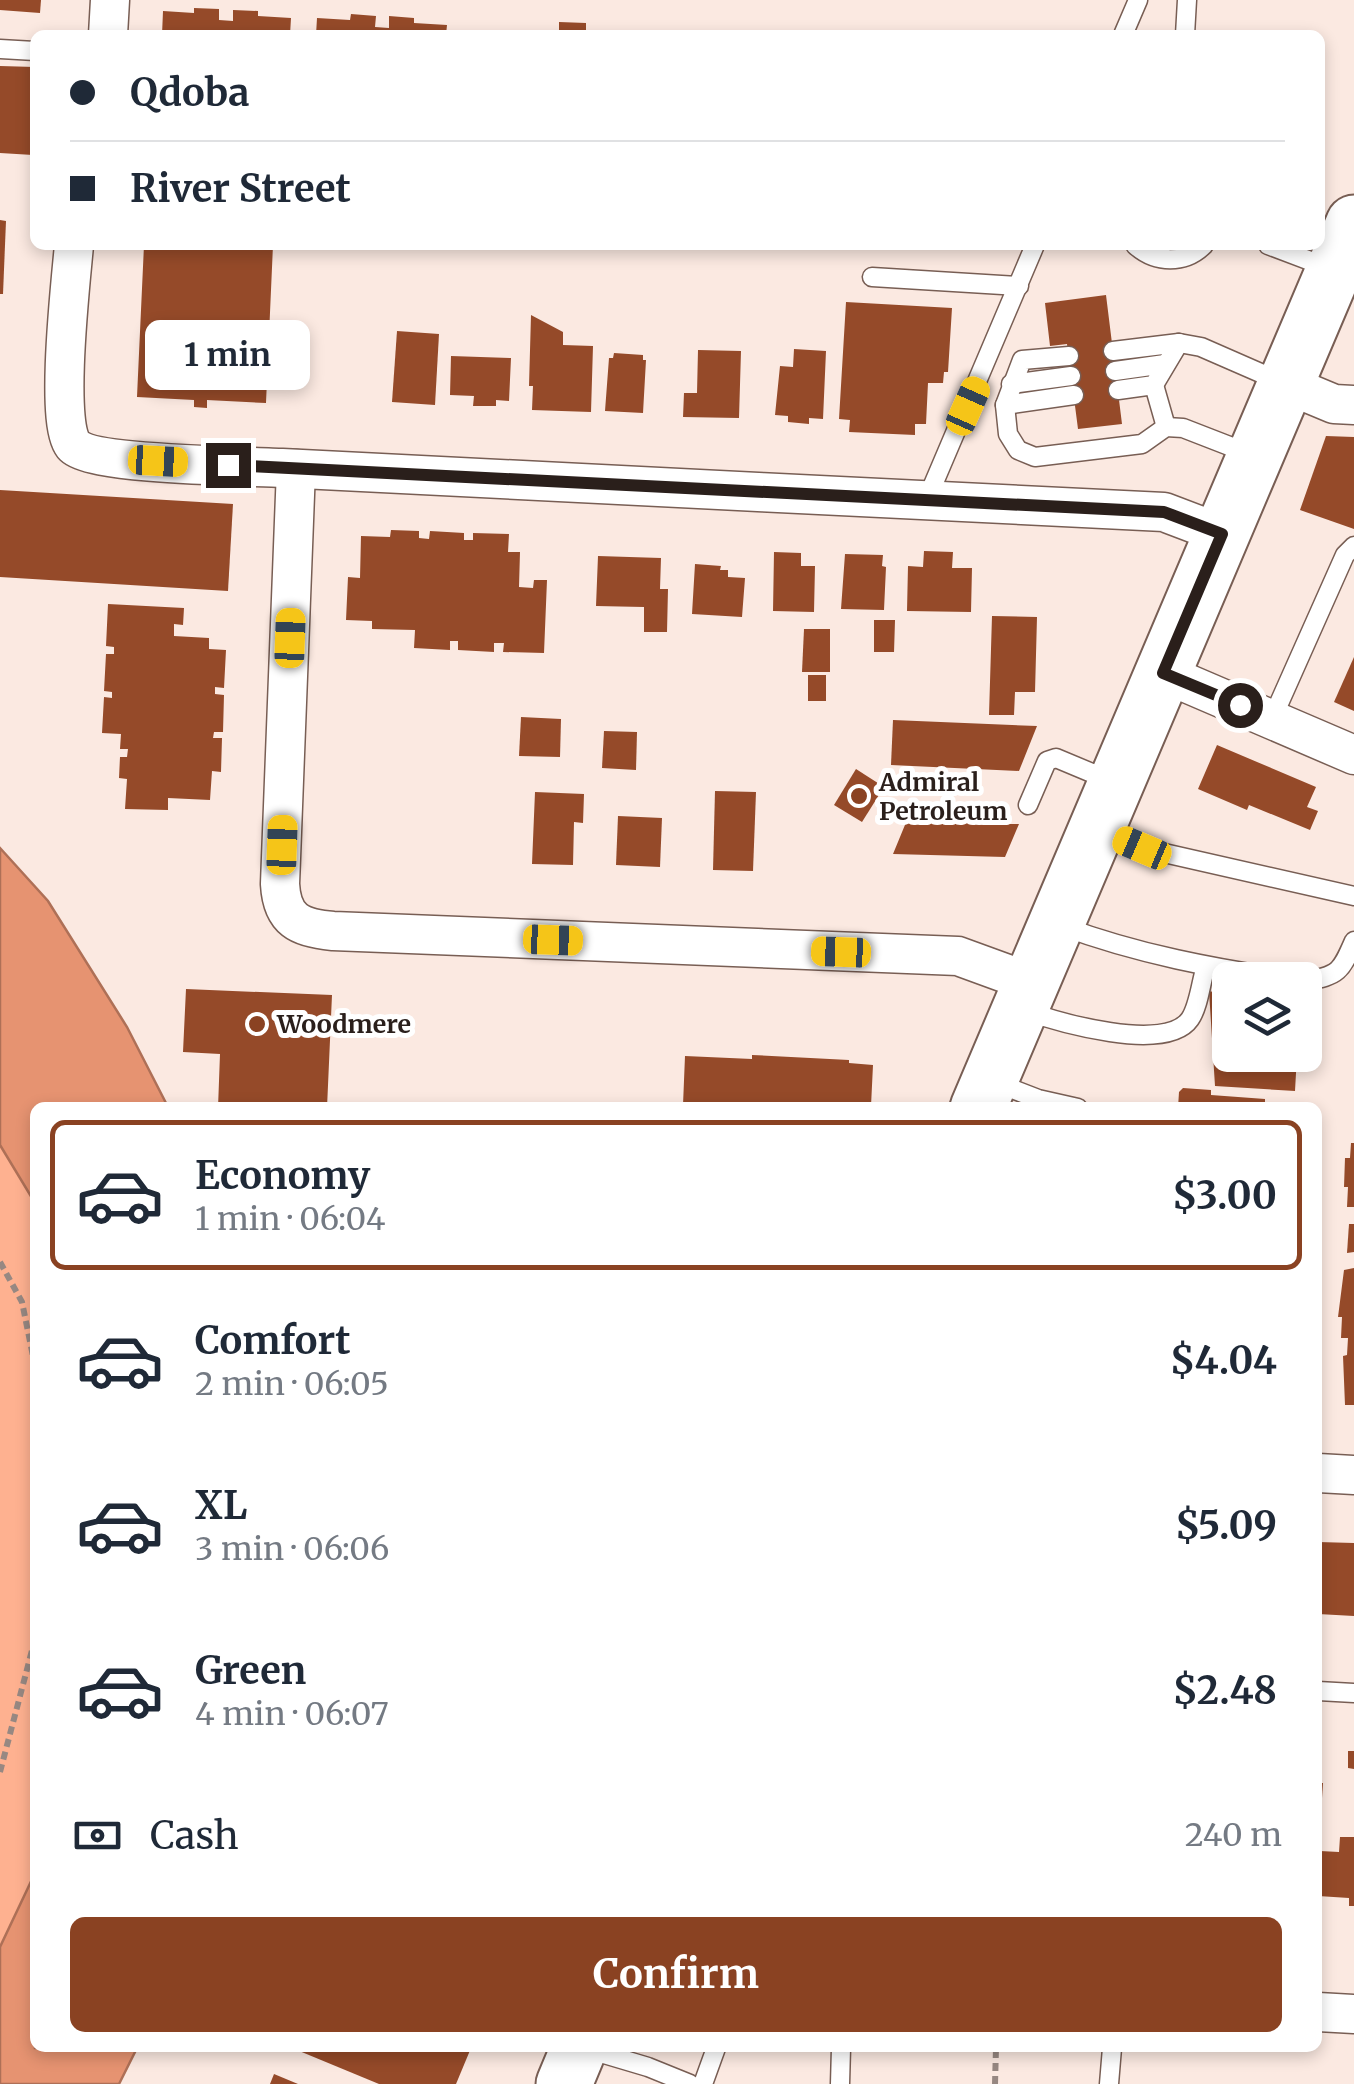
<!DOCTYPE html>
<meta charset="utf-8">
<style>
body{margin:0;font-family:Merriweather,serif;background:#f6f6f7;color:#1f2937;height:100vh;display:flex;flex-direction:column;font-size:38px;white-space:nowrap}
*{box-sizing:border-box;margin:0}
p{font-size:32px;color:#747a83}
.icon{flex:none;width:55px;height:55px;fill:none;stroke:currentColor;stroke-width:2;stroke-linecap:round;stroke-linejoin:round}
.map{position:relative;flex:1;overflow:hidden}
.sheet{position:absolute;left:30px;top:1102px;width:1292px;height:950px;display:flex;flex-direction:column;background:#fff;border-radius:15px;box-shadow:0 5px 15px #0003}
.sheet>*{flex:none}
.hud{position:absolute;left:30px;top:30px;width:1295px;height:220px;border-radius:15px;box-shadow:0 5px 15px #0003;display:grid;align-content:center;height:220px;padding:0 40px;background:#fff}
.controls{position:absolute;left:1212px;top:962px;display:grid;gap:20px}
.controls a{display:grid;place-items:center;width:110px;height:110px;border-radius:15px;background:#fff;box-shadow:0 5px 15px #0003;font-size:50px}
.end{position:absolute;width:45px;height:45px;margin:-22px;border:12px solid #2a1f1b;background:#fff;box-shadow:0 0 0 5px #fff}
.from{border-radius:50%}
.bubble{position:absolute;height:70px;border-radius:15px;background:#fff;box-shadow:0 5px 15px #0003;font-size:32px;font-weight:700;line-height:70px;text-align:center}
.car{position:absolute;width:30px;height:60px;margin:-30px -15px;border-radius:12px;box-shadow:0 0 8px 2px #0007;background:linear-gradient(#f5c518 24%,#345 0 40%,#f5c518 0 76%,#345 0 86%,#f5c518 0)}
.hud b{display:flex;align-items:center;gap:35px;height:95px;font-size:38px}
.hud b+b{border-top:2px solid #e0e1e3}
.hud i{width:25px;height:25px;background:#1f2937}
ul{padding:18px 0 0;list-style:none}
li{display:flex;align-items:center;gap:30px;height:150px;margin:0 20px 15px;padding:0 20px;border:5px solid transparent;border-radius:15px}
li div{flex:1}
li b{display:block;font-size:38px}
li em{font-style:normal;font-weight:700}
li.active{border-color:#8a4222}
li>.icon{width:90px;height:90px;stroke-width:1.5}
.pay{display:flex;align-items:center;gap:25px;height:110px;padding:0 40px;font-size:38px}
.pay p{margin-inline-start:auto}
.action{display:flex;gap:20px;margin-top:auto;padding:20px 40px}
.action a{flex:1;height:115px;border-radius:15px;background:#8a4222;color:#fff;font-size:40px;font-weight:700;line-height:115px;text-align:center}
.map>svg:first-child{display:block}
.green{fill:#feb190}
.water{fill:#e69371;stroke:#ae7057;stroke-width:2.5}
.building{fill:#954a29}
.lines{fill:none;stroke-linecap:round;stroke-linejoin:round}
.service-casing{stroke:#785e54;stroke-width:21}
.minor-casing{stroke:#785e54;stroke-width:41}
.primary-casing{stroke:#785e54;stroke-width:59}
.path{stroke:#978882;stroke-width:6;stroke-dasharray:8 5;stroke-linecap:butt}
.service{stroke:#fff;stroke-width:18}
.minor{stroke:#fff;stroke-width:38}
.primary{stroke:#fff;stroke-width:55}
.route{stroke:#2a1f1b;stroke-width:12}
.poi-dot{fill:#8a4222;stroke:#fff;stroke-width:4}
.labels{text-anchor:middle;stroke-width:10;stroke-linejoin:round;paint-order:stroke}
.poi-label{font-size:25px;font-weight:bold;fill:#2a1f1b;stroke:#fff;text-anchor:start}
</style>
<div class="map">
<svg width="1354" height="2084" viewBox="0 0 1354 2084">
<rect width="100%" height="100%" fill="#fbe9e1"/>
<path class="green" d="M 0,1145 L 35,1203 L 35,1873 L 0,1947 Z"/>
<g class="water">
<path d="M 0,848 L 48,901 L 127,1027 L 168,1107 L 35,1108 L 35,1203 L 0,1145 Z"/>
<path d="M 35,1873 L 35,2048 L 137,2048 L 119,2084 L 0,2084 L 0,1947 Z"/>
</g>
<g class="building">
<path d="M 0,0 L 41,0 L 40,13 L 0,10 Z"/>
<path d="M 194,8 L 219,9 L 219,20 L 233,21 L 233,10 L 258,11 L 258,16 L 291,18 L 290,35 L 162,35 L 163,11 L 194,13 Z"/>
<path d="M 351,14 L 376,16 L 375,27 L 389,28 L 389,16 L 414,18 L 414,23 L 447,25 L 446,35 L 316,35 L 317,18 L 350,20 Z"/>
<path d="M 559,22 L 586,23 L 586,35 L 559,35 Z"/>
<path d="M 469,30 L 503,32 L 503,35 L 469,35 Z"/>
<path d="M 714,30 L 764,32 L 764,35 L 714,35 Z"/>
<path d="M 0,66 L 35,67 L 33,155 L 0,153 Z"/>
<path d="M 0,220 L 6,221 L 3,294 L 0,294 Z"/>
<path d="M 144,245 L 273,245 L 266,403 L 207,400 L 207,408 L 194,407 L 194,400 L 137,397 Z"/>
<path d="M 1106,295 L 1122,424 L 1078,429 L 1067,344 L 1050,346 L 1045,303 Z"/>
<path d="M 846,302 L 952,308 L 948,372 L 944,372 L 943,383 L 928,383 L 926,424 L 915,424 L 915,435 L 849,432 L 850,420 L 839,419 Z"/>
<path d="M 531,315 L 563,332 L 563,345 L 593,346 L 591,412 L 532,410 L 533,386 L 529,386 Z"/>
<path d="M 397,331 L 439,334 L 435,405 L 392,402 Z"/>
<path d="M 794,349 L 826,351 L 823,419 L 809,418 L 809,424 L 788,422 L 788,416 L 775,415 L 780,366 L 793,367 Z"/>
<path d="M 698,350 L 741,351 L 739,418 L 683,417 L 684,393 L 697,393 Z"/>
<path d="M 614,353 L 643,355 L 643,360 L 646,360 L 643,413 L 605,411 L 609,358 L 613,358 Z"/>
<path d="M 451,356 L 511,358 L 509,401 L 496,400 L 496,406 L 473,406 L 474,396 L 450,395 Z"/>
<path d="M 1326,436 L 1354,437 L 1354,529 L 1300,510 Z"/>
<path d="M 0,490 L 233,504 L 228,591 L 0,577 Z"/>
<path d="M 391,530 L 419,531 L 419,538 L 429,539 L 430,531 L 464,533 L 464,540 L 473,540 L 473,533 L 509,534 L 508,552 L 520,552 L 519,587 L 533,588 L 534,580 L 547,580 L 544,653 L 503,652 L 504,643 L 494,643 L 494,652 L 458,650 L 458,641 L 450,641 L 450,650 L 414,648 L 415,630 L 372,629 L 372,621 L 346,620 L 348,577 L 360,578 L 361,536 L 390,537 Z"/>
<path d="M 924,551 L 953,552 L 952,568 L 972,568 L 971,612 L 907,611 L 908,566 L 923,567 Z"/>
<path d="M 774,552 L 801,553 L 801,566 L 815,566 L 814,612 L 773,611 Z"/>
<path d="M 845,554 L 883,555 L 882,566 L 886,567 L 884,610 L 841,609 Z"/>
<path d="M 598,556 L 661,558 L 660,589 L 668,589 L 667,632 L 644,632 L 644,607 L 596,606 Z"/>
<path d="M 695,564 L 721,566 L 720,570 L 728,570 L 728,577 L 745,578 L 742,617 L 692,614 Z"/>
<path d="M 108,604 L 184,608 L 183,625 L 174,624 L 174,636 L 209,638 L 209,649 L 226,650 L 224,688 L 215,687 L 215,694 L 224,695 L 223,732 L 214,732 L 213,738 L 222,738 L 221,772 L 212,771 L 210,800 L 168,798 L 168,810 L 125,809 L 127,779 L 119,778 L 120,757 L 127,757 L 128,749 L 120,749 L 121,734 L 102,733 L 104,697 L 112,698 L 112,692 L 104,691 L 106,654 L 114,654 L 114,647 L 106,646 Z"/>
<path d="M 992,616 L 1037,617 L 1035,692 L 1015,692 L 1014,715 L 989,715 Z"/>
<path d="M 874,620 L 895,620 L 894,652 L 874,652 Z"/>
<path d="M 804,629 L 830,629 L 830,672 L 802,672 Z"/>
<path d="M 1354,657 L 1354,711 L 1334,702 Z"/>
<rect x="808" y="675" width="18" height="26"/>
<path d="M 521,717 L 561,719 L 560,757 L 519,756 Z"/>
<path d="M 893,720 L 1037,726 L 1019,771 L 891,765 Z"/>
<path d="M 604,731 L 637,732 L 636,770 L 602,768 Z"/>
<path d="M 1217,745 L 1316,787 L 1307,807 L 1318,811 L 1310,830 L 1249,805 L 1247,810 L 1198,789 Z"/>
<path d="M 856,769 L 884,787 L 862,822 L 834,805 Z"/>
<path d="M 715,791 L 756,792 L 753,871 L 713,870 Z"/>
<path d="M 535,792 L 584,794 L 583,823 L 574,822 L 573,865 L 532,864 Z"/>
<path d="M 618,816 L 662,818 L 660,867 L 616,865 Z"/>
<path d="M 907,820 L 1010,824 L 1019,824 L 1005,857 L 893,854 Z"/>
<path d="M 186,989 L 332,995 L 327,1108 L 218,1108 L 220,1054 L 183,1052 Z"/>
<path d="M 1209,991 L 1230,996 L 1230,1055 L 1297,1055 L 1295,1091 L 1215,1086 Z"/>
<path d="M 752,1055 L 849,1060 L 849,1063 L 873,1065 L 871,1106 L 683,1105 L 685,1056 L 752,1059 Z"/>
<path d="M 1183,1088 L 1211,1090 L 1211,1095 L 1265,1099 L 1265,1108 L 1178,1108 L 1179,1092 Z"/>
<path d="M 1351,1143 L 1354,1143 L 1354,1207 L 1347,1207 L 1348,1187 L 1344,1187 L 1345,1158 L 1350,1158 Z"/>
<path d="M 1349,1224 L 1354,1224 L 1354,1252 L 1347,1253 Z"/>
<path d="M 1354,1268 L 1354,1405 L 1345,1405 L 1343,1356 L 1347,1355 L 1348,1338 L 1341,1338 L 1342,1317 L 1338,1317 L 1344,1270 Z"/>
<path d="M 1318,1542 L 1354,1543 L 1354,1616 L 1318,1614 Z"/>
<path d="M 1348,1751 L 1354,1751 L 1354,1769 L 1348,1768 Z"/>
<path d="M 1318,1783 L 1323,1783 L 1321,1813 L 1318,1813 Z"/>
<path d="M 1340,1837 L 1354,1837 L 1354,1906 L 1349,1906 L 1349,1898 L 1318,1896 L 1320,1851 L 1339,1852 Z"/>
<path d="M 292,2048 L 471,2048 L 456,2084 L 379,2084 Z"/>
<path d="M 274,2074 L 298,2084 L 270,2084 Z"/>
</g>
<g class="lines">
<g class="service-casing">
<g id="service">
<path d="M 1123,35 L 1138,0"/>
<path d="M 1185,35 L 1187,0"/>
<path d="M 0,49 L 35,51"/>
<path d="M 1135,245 C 1156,264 1185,264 1204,245"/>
<path d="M 1268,245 L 1329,268"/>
<path d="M 872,277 L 1019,286"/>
<path d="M 1113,351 L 1179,343 L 1201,347 L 1279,381"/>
<path d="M 1069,356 L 1022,360 L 1005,405 L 1008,434 L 1018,450 L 1035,457 L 1142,444 L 1166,427 L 1183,428 L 1250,454"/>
<path d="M 1115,371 L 1165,364"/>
<path d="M 1011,384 L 1071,376"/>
<path d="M 1154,385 L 1166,427"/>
<path d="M 1118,390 L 1154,385 L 1179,343"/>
<path d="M 1005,405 L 1074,395"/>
<path d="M 927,499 L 1035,245"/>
<path d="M 1272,719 L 1345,555 L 1354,546"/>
<path d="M 1028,805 L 1047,761 L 1056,758 L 1111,781"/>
<path d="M 1103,832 L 1142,848 L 1354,896"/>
<path d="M 1062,926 C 1137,954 1216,969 1295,980"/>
<path d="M 1305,981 C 1339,976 1341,971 1354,941"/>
<path d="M 1024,1010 C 1057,1022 1166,1054 1190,1019 C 1199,1006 1201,981 1206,966"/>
<path d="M 997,1083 L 1038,1099 L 1078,1108"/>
<path d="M 1318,1691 L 1354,1693"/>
<path d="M 584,2048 L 648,2067 L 690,2084"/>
<path d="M 703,2084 L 716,2048"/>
<path d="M 840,2084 L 841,2048"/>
<path d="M 1109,2084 L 1112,2048"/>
</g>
</g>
<g class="minor-casing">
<g id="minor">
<path d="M 108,35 L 110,0"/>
<path d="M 74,245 C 71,279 54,427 74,446 C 94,465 247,466 282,468 C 576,485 870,496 1164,512 L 1222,534"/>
<path d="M 1286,384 L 1334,404 L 1354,405"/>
<path d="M 296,469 L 280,884 C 282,920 299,928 333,931 L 958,956 L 1032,983"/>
<path d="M 1163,673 L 1354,755"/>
<path d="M 1318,1473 L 1354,1475"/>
<path d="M 1318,2012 L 1354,2014"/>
</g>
</g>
<g class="primary-casing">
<g id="primary">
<path d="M 978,1108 L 1354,223"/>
<path d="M 564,2084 L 579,2048"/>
</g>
</g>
<g class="path">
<path d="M 0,1262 L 22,1302 L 35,1366"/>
<path d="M 0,1772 L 35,1639"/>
<path d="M 995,2084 L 996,2048"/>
</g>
<use href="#service" class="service"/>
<use href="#minor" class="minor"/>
<use href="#primary" class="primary"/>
</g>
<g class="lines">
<path class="route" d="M 228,465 L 1164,512 L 1222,534 L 1163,673 L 1240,705"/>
</g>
<g class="poi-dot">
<circle cx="859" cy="796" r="10"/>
<circle cx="257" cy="1024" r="10"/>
</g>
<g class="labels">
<g class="poi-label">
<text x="879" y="791">Admiral<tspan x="879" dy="29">Petroleum</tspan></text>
<text x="277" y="1033">Woodmere</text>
</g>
</g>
</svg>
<div class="controls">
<a><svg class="icon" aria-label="layers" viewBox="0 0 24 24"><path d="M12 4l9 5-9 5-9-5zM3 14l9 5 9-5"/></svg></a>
</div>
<i class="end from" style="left:1240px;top:705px"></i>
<i class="end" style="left:228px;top:465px"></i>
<div class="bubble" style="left:145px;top:320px;width:165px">1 min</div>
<i class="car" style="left:968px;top:406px;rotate:24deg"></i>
<i class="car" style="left:158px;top:461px;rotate:93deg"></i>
<i class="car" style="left:290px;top:638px;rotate:2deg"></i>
<i class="car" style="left:282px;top:845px;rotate:2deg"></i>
<i class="car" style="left:1142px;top:848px;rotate:293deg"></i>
<i class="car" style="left:553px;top:940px;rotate:92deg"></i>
<i class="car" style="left:841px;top:952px;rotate:272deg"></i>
<div class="hud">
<b><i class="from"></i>Qdoba</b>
<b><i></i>River Street</b>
</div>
<section class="sheet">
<ul>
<li class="active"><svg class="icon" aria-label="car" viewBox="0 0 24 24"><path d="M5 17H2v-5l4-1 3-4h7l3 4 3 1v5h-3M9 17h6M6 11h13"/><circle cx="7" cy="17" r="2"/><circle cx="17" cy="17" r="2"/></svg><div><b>Economy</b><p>1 min · 06:04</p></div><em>$3.00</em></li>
<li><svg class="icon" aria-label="car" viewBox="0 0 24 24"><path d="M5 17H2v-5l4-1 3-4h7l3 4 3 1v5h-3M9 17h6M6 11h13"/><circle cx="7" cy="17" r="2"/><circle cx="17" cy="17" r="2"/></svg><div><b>Comfort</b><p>2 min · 06:05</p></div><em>$4.04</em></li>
<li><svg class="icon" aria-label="car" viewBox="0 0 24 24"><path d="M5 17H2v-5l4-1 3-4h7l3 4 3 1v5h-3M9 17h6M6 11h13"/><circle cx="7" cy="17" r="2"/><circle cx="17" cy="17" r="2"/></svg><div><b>XL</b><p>3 min · 06:06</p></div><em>$5.09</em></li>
<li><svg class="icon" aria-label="car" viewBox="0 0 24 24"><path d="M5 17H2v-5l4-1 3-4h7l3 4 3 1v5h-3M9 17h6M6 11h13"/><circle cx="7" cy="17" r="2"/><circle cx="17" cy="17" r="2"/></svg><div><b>Green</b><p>4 min · 06:07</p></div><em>$2.48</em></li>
</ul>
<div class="pay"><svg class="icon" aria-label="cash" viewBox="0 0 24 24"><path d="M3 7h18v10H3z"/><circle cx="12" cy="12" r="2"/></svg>Cash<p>240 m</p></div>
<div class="action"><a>Confirm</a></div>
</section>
</div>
